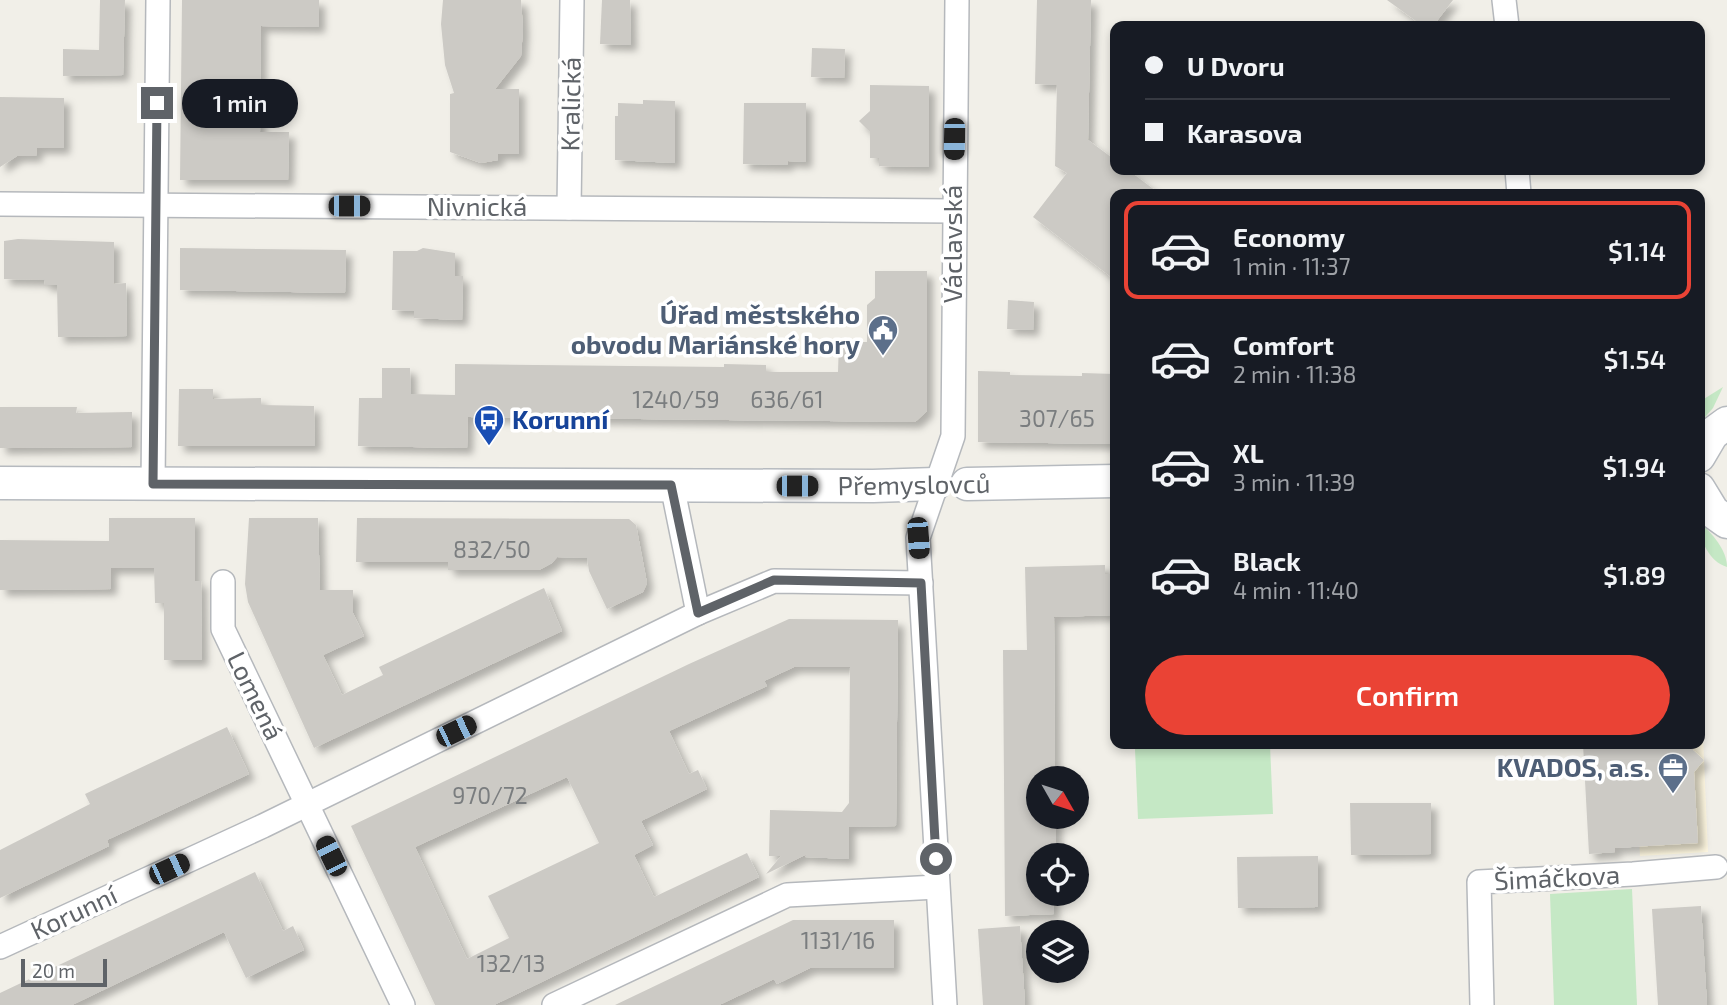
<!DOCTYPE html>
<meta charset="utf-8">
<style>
body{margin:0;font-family:"Exo 2",sans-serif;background:#242831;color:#f1f3f6;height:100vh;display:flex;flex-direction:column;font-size:26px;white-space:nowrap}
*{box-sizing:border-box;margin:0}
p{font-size:23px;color:#9ea1a6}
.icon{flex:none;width:38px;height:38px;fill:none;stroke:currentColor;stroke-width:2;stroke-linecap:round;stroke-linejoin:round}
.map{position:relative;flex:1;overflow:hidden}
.side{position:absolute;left:1110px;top:189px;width:595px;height:560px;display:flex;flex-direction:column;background:#171b24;border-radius:14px;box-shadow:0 4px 10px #0003}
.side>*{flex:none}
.hud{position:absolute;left:1110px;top:21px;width:595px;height:154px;border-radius:14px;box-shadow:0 4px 10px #0003;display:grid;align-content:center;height:154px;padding:0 35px;background:#171b24}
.needle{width:46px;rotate:129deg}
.fabs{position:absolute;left:1026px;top:766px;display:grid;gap:14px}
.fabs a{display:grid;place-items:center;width:63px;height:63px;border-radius:50%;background:#171b24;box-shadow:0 4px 10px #0003;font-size:35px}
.scale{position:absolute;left:21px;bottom:18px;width:86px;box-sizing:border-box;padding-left:7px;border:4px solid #5f6368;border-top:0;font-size:19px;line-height:24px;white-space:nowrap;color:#5f6368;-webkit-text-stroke:5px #fff;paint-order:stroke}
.end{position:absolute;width:32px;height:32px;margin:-16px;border:9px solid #5f6368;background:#fff;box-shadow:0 0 0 4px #fff}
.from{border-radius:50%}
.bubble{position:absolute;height:49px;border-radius:24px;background:#171b24;box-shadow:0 4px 10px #0003;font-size:23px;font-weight:600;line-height:49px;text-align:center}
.car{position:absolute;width:21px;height:42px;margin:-21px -10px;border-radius:9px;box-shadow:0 0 5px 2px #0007;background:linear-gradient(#222 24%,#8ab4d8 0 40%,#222 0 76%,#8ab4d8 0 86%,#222 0)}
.hud b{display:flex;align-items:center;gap:24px;height:66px;font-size:26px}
.hud b+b{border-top:2px solid #363941}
.hud i{width:18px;height:18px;background:#f1f3f6}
ul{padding:12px 0 0;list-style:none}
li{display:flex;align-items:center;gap:21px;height:98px;margin:0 14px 10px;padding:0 21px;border:4px solid transparent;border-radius:14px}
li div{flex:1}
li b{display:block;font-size:26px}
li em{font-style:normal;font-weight:600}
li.current{border-color:#ea4335}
li>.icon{width:63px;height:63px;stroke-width:1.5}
.cta{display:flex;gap:14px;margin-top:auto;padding:14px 35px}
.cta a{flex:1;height:80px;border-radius:42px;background:#ea4335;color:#fff;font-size:28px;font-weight:600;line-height:80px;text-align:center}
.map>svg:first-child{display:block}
.commercial{fill:#fef7e0}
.green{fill:#c5e8c5}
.building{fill:#cccac5;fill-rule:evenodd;filter:url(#shadow)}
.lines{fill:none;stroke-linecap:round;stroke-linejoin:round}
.street-casing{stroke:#b5b8bc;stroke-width:26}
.secondary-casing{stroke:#b6babf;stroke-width:35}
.street{stroke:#fff;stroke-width:23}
.secondary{stroke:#fff;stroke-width:32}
.route{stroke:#5f6368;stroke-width:9}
.labels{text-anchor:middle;stroke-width:7;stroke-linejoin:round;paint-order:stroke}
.number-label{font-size:23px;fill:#7a7d7f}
.street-label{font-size:26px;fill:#5f6368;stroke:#fff}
.service-label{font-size:26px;font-weight:bold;fill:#4e5e75;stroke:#fff;text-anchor:end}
.transit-label{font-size:26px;font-weight:bold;fill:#164399;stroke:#fff;text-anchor:start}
</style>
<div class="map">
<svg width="1727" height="1005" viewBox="0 0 1727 1005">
<defs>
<filter id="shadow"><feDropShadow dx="6" dy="6" stdDeviation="3.5" flood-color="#0004"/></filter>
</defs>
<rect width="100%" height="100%" fill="#f1efe8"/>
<path class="commercial" d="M 1700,666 L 1708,852 L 1640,856 L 1634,744 L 1699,744 Z"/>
<g class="green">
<path d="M 1723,387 L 1713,408 L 1699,424 L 1699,402 Z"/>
<path d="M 1699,522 C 1712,533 1727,550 1727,567 C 1709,562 1699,539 1699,522 Z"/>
<path d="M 1270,745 L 1273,814 L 1138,819 L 1135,749 Z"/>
<path d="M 1632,889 L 1637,1005 L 1554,1005 L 1550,894 Z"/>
</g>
<g class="building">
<path d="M 100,0 L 125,0 L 123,75 L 63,76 L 63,49 L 99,50 Z"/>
<path d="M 182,0 L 319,0 L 319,27 L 261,26 L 260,132 L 289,132 L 288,180 L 180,180 Z"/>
<path d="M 443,0 L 521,0 L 523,29 L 521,56 L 495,89 L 519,89 L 519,154 L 498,154 L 498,160 L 481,163 L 450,152 L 450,94 L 454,93 L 445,65 L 441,24 Z"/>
<path d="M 602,0 L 630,0 L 631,45 L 600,44 Z"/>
<path d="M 1037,0 L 1091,0 L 1088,140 L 1115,160 L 1115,170 L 1128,170 L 1160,194 L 1115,194 L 1115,280 L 1033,217 L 1067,173 L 1055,166 L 1057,85 L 1035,84 Z"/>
<path d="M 1387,0 L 1453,0 L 1433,26 L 1423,26 Z"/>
<path d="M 812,48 L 845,49 L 844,78 L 811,77 Z"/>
<path d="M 870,85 L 929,86 L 929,167 L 879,166 L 879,158 L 870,158 L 870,132 L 859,121 L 870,111 Z"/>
<path d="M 0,97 L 64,98 L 64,148 L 37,148 L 36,156 L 17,156 L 0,167 Z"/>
<path d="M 643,100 L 675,101 L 675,163 L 615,160 L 615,116 L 618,116 L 618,103 L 643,104 Z"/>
<path d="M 744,103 L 806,103 L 806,162 L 788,161 L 787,165 L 743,164 Z"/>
<path d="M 18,239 L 114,242 L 114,284 L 126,283 L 127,336 L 58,337 L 57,285 L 44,285 L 45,280 L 4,279 L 4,241 Z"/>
<path d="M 180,248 L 346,250 L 345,293 L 180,290 Z"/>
<path d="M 423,248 L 455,253 L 455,276 L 463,276 L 462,320 L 414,318 L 414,311 L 392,310 L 393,251 L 417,251 Z"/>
<path d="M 875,271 L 927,271 L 927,411 L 915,422 L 468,417 L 467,448 L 358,446 L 359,398 L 382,398 L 382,368 L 410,368 L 411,394 L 455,395 L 455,364 L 724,367 L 724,364 L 766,365 L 766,372 L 838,372 L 839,342 L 867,342 L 867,305 L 875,298 Z"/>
<path d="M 1008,300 L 1034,302 L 1033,330 L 1007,329 Z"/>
<path d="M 978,371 L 1010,372 L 1010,375 L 1082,376 L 1082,373 L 1115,374 L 1114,444 L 978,442 Z"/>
<path d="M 179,389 L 213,389 L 213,399 L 261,398 L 261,405 L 314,406 L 315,446 L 178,446 Z"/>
<path d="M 0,407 L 77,407 L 76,413 L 132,412 L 132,447 L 0,448 Z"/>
<path d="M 109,518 L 195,518 L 195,581 L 201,581 L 202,660 L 164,660 L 164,603 L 155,603 L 154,568 L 111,568 L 111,589 L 0,590 L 0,540 L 109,541 Z"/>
<path d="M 249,518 L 318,518 L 320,590 L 353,590 L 353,613 L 364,636 L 323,655 L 342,695 L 383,675 L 379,667 L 544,588 L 562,631 L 314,748 L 248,602 L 245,584 Z"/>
<path d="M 357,518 L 629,519 L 636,525 L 647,583 L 643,592 L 607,609 L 589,571 L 587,558 L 557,557 L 552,563 L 539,570 L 448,570 L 448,562 L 356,562 Z"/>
<path d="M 1105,565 L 1105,574 L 1115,574 L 1115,615 L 1054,617 L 1055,779 L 1038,779 L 1038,817 L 1056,817 L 1056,856 L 1038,856 L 1038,894 L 1053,894 L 1054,914 L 1005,916 L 1003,650 L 1027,650 L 1025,567 Z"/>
<path d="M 789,619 L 898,620 L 896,826 L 849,827 L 849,817 L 849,859 L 805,857 L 807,854 L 766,874 L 781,856 L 769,856 L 770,810 L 842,812 L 849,803 L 850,667 L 794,667 L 764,681 L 767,686 L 669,731 L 689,774 L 698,770 L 707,789 L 641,821 L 653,845 L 634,855 L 654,897 L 747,853 L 759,877 L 494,1005 L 435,1005 L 351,826 L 689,664 ZM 567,777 L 599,843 L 488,896 L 509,938 L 467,959 L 415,847 Z"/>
<path d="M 227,727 L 249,774 L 107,840 L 109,846 L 0,898 L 0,850 L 90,804 L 85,794 Z"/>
<path d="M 1583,744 L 1693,744 L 1693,750 L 1704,760 L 1694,772 L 1698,843 L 1615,848 L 1615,852 L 1589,854 Z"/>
<path d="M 1350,803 L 1431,803 L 1431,854 L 1351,855 Z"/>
<path d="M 1318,856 L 1318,907 L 1238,908 L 1237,857 Z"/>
<path d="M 255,872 L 283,931 L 293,926 L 304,950 L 246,978 L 224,932 L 72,1005 L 0,1005 L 0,993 Z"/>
<path d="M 1701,906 L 1707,1005 L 1658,1005 L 1652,909 Z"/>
<path d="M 793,920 L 894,920 L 894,968 L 810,968 L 777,984 L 774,979 L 719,1005 L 615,1005 Z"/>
<path d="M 1020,926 L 1025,1005 L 983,1005 L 978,929 Z"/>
</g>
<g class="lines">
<g class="street-casing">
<g id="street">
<path d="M 1504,0 L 1507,26"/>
<path d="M 1517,170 L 1519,194"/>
<path d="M 0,204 L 953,211"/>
<path d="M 569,208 L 572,0"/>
<path d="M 153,484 L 158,0"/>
<path d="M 672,485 L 698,613"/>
<path d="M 223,582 L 223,629 L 403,1005"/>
<path d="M 0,947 L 263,826 L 698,613 L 774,581 L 921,583"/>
<path d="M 554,1005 L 787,895 L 937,887"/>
<path d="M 945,1005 L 918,538 L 953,436 L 957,0"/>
<path d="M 1482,1005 L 1479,882 L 1633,874 L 1716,867"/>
</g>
</g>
<g class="secondary-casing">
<g id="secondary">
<path d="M 1699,456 L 1712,434 L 1727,423"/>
<path d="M 0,483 L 873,486 L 935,484"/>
<path d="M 967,484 L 1115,481"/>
<path d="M 1699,489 L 1713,512 L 1727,522"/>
</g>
</g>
<use href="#street" class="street"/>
<use href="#secondary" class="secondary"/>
</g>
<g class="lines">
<path class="route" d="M 157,103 L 153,484 L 671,485 L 698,613 L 774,580 L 921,583 L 936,859"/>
</g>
<defs>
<g id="civic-pin" transform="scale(1.575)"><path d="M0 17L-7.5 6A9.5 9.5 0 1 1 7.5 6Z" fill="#5c6f8a" stroke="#fff"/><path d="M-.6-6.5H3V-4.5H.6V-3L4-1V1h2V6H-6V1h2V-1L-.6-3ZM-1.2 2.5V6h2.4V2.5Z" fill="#fff"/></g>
<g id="bus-pin" transform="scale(1.575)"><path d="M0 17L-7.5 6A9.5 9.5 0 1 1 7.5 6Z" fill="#1a4fb4" stroke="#fff"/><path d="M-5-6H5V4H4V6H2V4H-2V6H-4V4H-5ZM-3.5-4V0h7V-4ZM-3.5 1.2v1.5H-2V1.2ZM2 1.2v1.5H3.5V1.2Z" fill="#fff"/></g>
<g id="office-pin" transform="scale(1.575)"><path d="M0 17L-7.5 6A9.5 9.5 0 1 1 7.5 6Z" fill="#5c6f8a" stroke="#fff"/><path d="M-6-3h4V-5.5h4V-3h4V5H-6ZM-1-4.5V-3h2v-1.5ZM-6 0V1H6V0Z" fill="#fff"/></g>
</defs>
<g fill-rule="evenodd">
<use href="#civic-pin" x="883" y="330"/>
<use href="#bus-pin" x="489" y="420"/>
<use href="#office-pin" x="1673" y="768"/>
</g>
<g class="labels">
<g class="number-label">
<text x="676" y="408">1240/59</text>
<text x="787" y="408">636/61</text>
<text x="1057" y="427">307/65</text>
<text x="492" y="558">832/50</text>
<text x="490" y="804">970/72</text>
<text x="838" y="949">1131/16</text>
<text x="511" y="972">132/13</text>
</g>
<g class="street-label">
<text transform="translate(571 104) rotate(-89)" y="9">Kralická</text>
<text x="477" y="216">Nivnická</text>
<text transform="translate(953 244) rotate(-90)" y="9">Václavská</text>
<text transform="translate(914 485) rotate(-1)" y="9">Přemyslovců</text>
<text transform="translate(255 696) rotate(64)" y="9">Lomená</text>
<text transform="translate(1557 878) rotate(-3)" y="9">Šimáčkova</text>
<text transform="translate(74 913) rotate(-25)" y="9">Korunní</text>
</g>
<g class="service-label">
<text x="860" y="324">Úřad městského<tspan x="860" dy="30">obvodu Mariánské hory</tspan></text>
<text x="1650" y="777">KVADOS, a.s.</text>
</g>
<g class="transit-label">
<text x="512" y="429">Korunní</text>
</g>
</g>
</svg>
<div class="fabs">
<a><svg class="needle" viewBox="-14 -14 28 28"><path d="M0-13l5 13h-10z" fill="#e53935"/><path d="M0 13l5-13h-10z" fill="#9ea1a6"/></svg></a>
<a><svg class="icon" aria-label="locate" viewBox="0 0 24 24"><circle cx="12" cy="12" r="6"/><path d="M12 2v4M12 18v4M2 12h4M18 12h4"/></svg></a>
<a><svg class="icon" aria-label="layers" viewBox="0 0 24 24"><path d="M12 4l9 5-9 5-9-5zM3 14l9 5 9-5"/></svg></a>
</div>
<div class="scale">20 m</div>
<i class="end from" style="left:936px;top:859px"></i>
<i class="end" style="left:157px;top:103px"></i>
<div class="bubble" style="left:182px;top:79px;width:116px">1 min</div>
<i class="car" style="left:954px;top:139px;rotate:181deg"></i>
<i class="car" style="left:349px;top:206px;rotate:90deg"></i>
<i class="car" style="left:797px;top:486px;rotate:90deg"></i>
<i class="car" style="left:918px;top:538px;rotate:176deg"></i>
<i class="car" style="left:456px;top:731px;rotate:64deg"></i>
<i class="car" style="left:331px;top:856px;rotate:334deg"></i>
<i class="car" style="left:169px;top:869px;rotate:65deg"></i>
<div class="hud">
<b><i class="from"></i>U Dvoru</b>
<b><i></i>Karasova</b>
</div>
<section class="side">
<ul>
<li class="current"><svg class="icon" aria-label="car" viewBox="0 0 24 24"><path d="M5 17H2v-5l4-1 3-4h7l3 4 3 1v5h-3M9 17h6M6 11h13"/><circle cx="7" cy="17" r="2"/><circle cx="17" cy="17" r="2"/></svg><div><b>Economy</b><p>1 min · 11:37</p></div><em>$1.14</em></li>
<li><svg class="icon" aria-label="car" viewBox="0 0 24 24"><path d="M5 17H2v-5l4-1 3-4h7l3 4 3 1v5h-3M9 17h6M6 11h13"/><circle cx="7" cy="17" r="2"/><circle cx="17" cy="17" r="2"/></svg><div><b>Comfort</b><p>2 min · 11:38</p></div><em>$1.54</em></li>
<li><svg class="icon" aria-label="car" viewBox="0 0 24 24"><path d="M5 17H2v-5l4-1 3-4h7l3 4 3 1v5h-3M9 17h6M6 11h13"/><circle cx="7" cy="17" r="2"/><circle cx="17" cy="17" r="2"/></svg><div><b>XL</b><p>3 min · 11:39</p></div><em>$1.94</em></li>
<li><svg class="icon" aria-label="car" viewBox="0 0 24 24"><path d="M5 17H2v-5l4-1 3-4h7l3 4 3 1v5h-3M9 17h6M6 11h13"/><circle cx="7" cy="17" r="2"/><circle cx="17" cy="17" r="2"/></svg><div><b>Black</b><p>4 min · 11:40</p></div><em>$1.89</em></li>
</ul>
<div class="cta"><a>Confirm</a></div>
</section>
</div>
